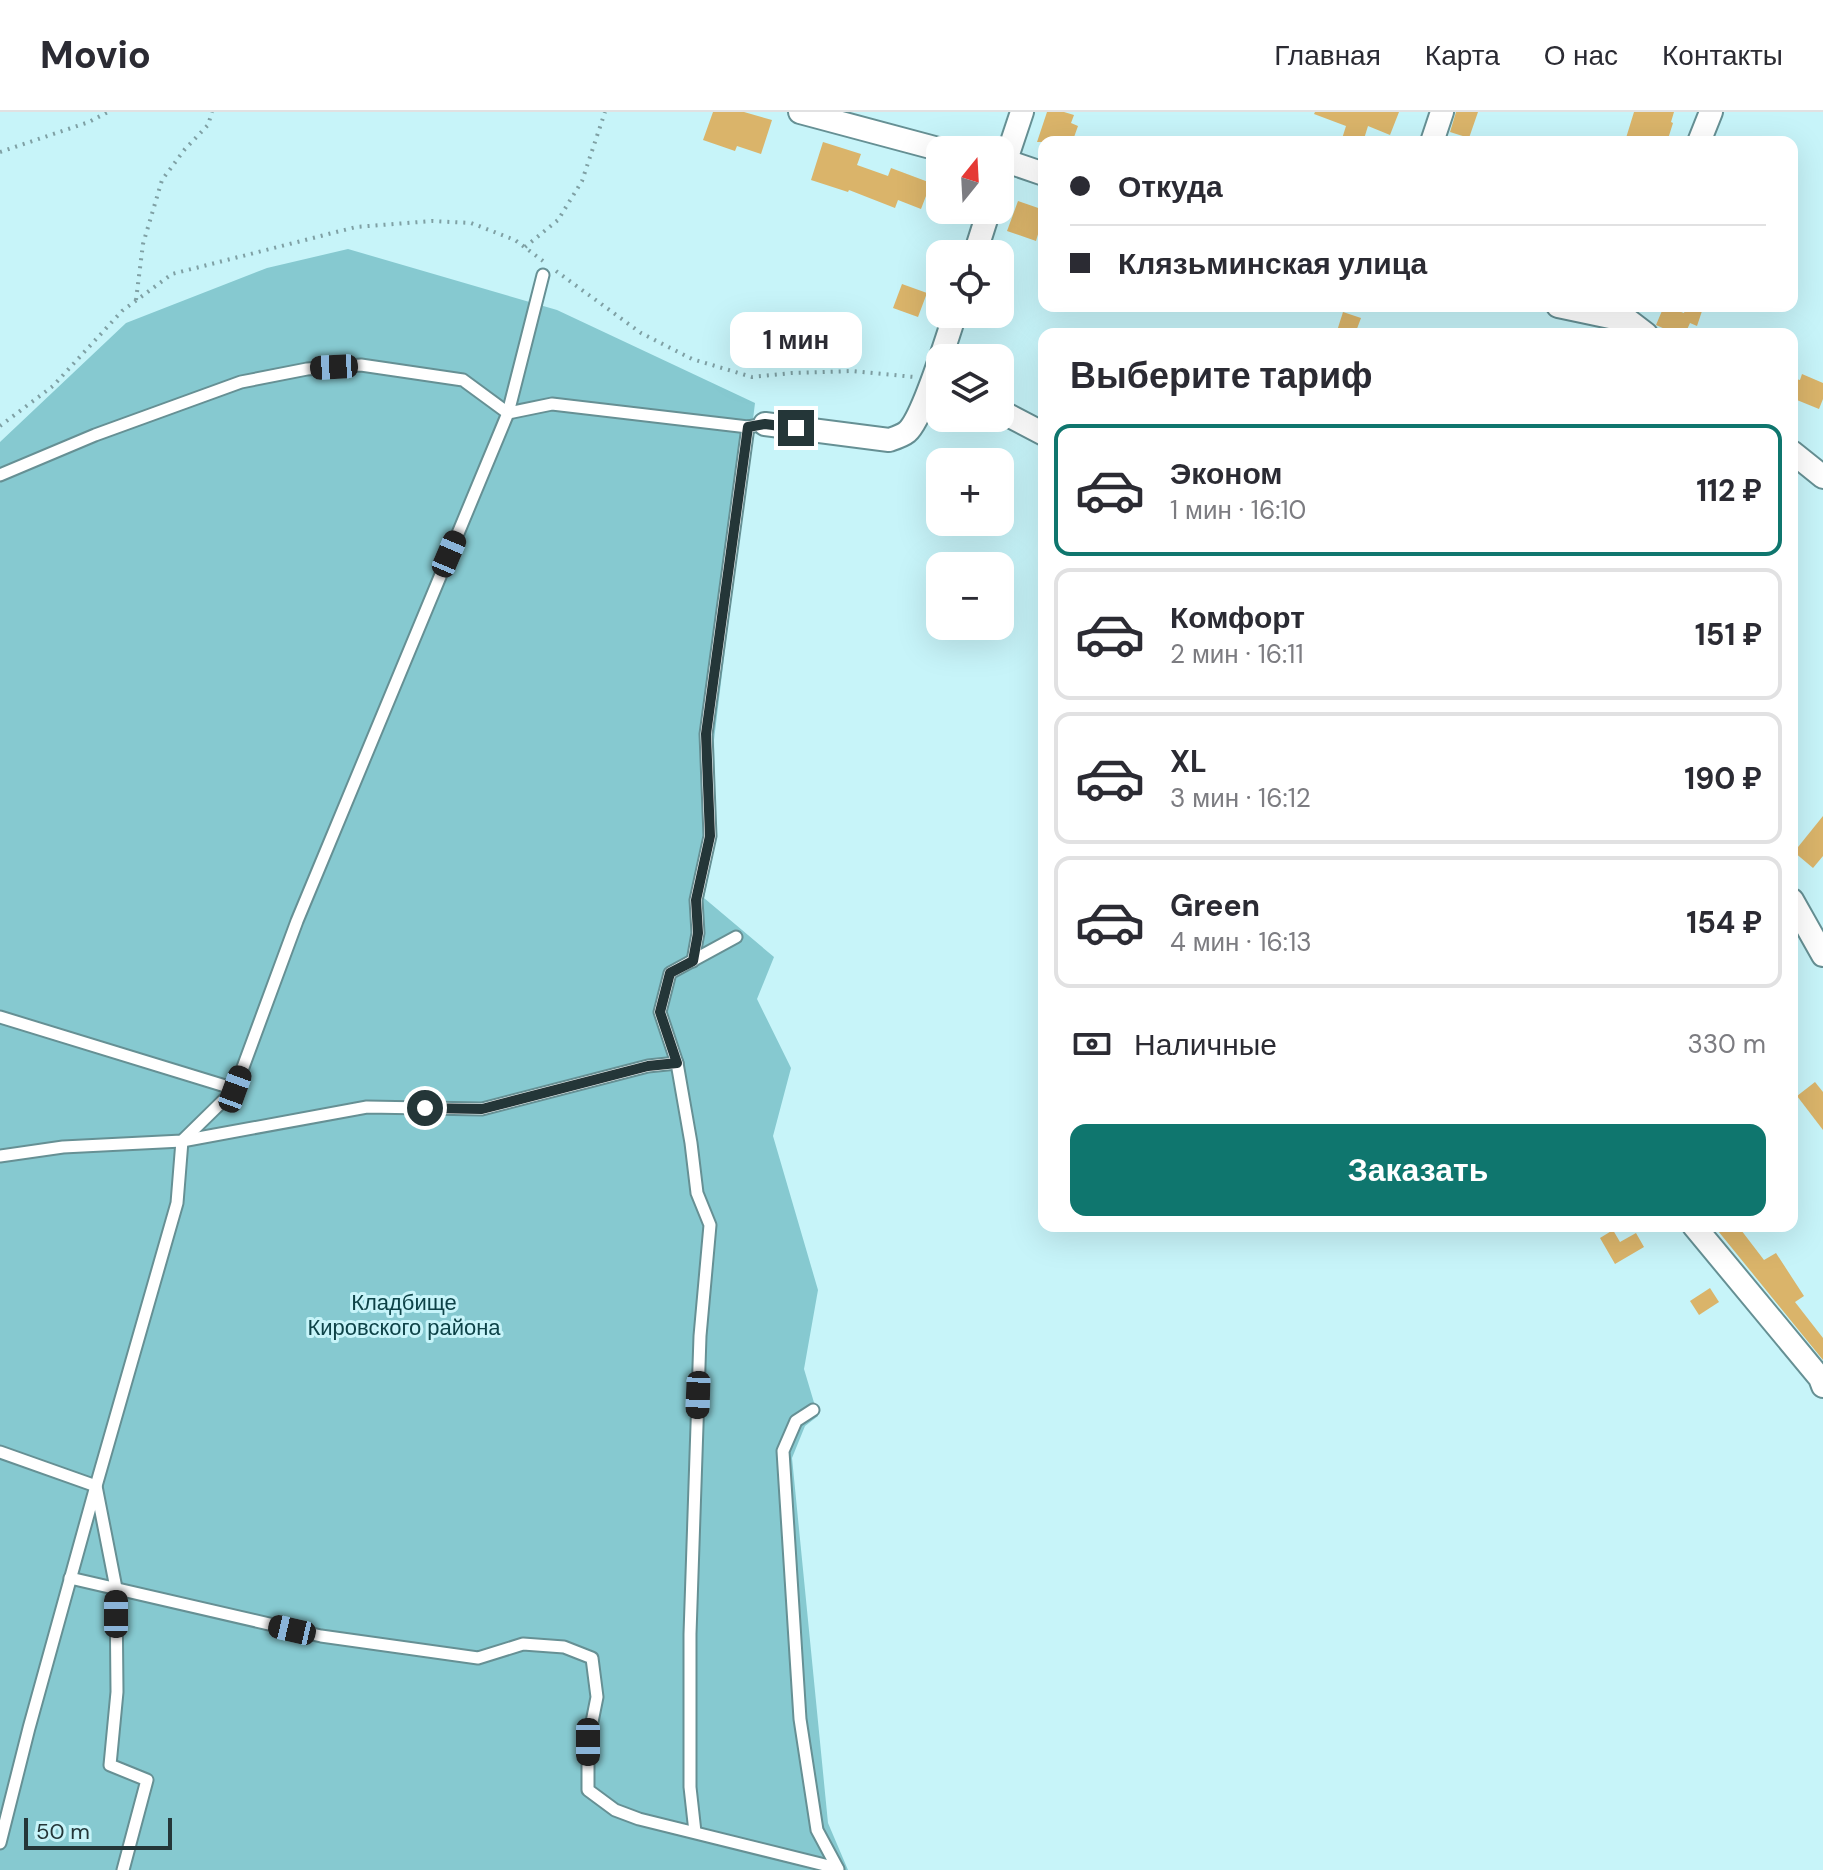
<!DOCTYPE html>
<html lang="ru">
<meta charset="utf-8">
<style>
body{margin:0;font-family:"DM Sans",sans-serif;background:#f2f2f3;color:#2b2b33;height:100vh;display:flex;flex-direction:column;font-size:30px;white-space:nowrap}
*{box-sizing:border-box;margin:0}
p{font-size:26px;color:#7c7c81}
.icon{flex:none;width:44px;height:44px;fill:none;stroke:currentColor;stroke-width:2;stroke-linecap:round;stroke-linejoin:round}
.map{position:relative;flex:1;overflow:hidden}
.panel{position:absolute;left:1038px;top:216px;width:760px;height:904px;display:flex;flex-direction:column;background:#fff;border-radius:16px;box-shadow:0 8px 32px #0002}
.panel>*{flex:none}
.guide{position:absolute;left:1038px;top:24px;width:760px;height:176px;border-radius:16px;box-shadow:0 8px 32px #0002;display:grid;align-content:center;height:176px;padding:0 32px;background:#fff}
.needle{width:52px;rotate:18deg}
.buttons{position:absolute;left:926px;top:24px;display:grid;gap:16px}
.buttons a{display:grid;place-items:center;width:88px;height:88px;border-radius:16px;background:#fff;box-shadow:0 8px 32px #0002;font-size:40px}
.scale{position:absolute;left:24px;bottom:20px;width:148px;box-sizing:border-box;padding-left:8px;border:4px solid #243638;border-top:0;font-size:22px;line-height:28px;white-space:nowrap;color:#243638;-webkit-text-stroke:6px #c7f4f9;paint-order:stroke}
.end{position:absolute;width:36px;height:36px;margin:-18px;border:10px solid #243638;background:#fff;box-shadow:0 0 0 4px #fff}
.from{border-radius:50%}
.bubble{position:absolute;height:56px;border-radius:16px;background:#fff;box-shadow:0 8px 32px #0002;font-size:26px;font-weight:700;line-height:56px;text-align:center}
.car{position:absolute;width:24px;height:48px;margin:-24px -12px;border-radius:10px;box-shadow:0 0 6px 2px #0007;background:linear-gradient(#222 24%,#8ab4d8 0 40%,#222 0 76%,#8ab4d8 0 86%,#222 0)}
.guide b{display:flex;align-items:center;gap:28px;height:76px;font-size:30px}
.guide b+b{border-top:2px solid #e1e1e2}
.guide i{width:20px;height:20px;background:#2b2b33}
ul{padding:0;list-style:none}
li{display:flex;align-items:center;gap:24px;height:132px;margin:0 16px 12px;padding:0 16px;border:4px solid #e1e1e2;border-radius:16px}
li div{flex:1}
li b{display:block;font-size:30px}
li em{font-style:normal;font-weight:700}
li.on{border-color:#0f766e}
li>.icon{width:72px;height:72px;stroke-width:1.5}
h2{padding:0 32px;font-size:36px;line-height:96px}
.pay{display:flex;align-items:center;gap:20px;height:88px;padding:0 32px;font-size:30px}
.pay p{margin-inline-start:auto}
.primary-button{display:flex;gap:16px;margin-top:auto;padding:16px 32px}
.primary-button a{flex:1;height:92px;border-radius:16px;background:#0f766e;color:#fff;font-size:32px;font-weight:700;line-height:92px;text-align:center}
header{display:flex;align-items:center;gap:48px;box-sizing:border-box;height:112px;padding:0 40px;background:#fff;border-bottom:2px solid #e1e1e2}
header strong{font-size:38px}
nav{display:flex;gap:44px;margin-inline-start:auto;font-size:28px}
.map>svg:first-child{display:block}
.green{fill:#86c9d0}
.building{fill:#dab46a}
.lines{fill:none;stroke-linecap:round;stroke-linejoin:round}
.service-casing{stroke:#669094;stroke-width:15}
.minor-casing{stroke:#669094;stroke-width:26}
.path{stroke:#7fa0a4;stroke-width:4;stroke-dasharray:2 6;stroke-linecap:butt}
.service{stroke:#fff;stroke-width:11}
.minor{stroke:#fff;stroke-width:22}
.route{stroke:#243638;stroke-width:10}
.labels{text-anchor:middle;stroke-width:6;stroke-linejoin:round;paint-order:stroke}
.park-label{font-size:22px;fill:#0d4247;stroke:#c7f4f9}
</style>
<header>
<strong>Movio</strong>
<nav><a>Главная</a><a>Карта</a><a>О нас</a><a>Контакты</a></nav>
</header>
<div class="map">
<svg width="1823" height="1758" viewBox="0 0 1823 1758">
<rect width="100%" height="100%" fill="#c7f4f9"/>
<path class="green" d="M 348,137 L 557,198 L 755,291 L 714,628 L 716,727 L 704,786 L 774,845 L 757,887 L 791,956 L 773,1024 L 818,1178 L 804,1257 L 818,1304 L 805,1314 L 792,1346 L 828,1711 L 848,1758 L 0,1758 L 0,330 L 126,211 L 267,156 Z"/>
<g class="building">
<path d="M 713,0 L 744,0 L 772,8 L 761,42 L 737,34 L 735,39 L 703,28 Z"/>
<path d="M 1047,0 L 1064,0 L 1074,3 L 1071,11 L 1078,14 L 1073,28 L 1063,25 L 1062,30 L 1037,30 Z"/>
<path d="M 1315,0 L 1399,0 L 1390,23 L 1368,14 L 1363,30 L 1341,30 L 1346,14 L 1314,2 Z"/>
<path d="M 1456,0 L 1478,0 L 1469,26 L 1450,20 Z"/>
<path d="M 1634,0 L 1674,0 L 1671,10 L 1673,11 L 1667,30 L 1637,30 L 1626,26 Z"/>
<path d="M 823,30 L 861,42 L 857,53 L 888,64 L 891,56 L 931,71 L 921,97 L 898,88 L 895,96 L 849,78 L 848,80 L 811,68 Z"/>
<path d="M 1018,89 L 1044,98 L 1044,120 L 1039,119 L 1036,129 L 1007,119 Z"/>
<path d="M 902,172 L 927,181 L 918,205 L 893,196 Z"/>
<path d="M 1664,194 L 1684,201 L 1686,194 L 1702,199 L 1697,214 L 1690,211 L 1685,222 L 1676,222 L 1656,213 Z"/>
<path d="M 1343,200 L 1361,206 L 1355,222 L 1336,222 Z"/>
<path d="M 1802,262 L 1823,271 L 1823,287 L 1819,297 L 1792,286 L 1792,266 L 1800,268 Z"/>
<path d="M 1823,704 L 1823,744 L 1813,756 L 1794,740 Z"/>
<path d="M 1815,970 L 1823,980 L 1823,1018 L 1797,984 Z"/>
<path d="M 1714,1114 L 1738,1114 L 1764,1148 L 1776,1141 L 1804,1184 L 1795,1190 L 1823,1226 L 1823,1248 Z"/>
<path d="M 1613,1118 L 1620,1130 L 1636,1121 L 1644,1135 L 1615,1152 L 1600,1126 Z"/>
<path d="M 1710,1176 L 1719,1190 L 1699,1203 L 1690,1189 Z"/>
</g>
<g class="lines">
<g class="service-casing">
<g id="service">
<path d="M 0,363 L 95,323 L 241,270 L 307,257 L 361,253 L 463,268 L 508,301 L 552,292 L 748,315 L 765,312"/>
<path d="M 693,849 L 698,821 L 696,788 L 710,724 L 706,622 L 748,315"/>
<path d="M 0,905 L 235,977"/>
<path d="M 677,951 L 691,1031 L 697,1081 L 710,1113 L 700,1224 L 690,1522 L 690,1675 L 695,1720"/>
<path d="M 0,1044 L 63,1035 L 182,1029 L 367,995 L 482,997 L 648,954 L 677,951 L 660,900 L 670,861 L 736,825"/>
<path d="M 813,1298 L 796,1309 L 783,1339 L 800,1607 L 817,1718 L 838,1757"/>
<path d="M 0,1340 L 96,1374 L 116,1476 L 117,1580 L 110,1653 L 147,1668 L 123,1758"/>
<path d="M 70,1466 L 321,1524 L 478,1546 L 523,1532 L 564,1535 L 592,1546 L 597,1585 L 588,1630 L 588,1678 L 615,1698 L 639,1707 L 837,1756"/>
<path d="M 0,1731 L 29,1616 L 96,1374 L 177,1091 L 182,1029 L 235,977 L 297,809 L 508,301 L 543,163"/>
</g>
</g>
<g class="minor-casing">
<g id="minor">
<path d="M 800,0 L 942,38"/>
<path d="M 1432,30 L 1442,0"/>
<path d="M 1699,30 L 1711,0"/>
<path d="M 1000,49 L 1006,49 L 1044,62"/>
<path d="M 1000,66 L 1022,0"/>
<path d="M 975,142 L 989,98"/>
<path d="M 1558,194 L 1629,209 L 1646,222"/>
<path d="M 1000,299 L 1044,322"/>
<path d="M 765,312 L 889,328 C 895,326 902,324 907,320 C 923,306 947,226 955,202"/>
<path d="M 1792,340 L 1823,365"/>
<path d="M 1792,788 L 1823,843"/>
<path d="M 1694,1114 L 1820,1266 L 1823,1274"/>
</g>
</g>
<g class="path">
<path d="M 0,40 L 89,10 L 108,0"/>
<path d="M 525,135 L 558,108 L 582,69 L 605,0"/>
<path d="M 556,159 L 641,221 L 692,247 L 752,265 L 792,261 L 852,259 L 914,265"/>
<path d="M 136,188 L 143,132 L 162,68 L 185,37 L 208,13 L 212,0"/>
<path d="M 0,314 L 53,274 L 122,199 L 172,162 L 356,115 L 432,109 L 471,111 L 515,128 L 543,149"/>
</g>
<use href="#service" class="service"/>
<use href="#minor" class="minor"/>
</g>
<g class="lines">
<path class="route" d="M 425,996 L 482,997 L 648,954 L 677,951 L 660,900 L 670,861 L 693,849 L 698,821 L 696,788 L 710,724 L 706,622 L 748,315 L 765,312 L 796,316"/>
</g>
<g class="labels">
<g class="park-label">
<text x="404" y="1198">Кладбище<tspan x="404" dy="25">Кировского района</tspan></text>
</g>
</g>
</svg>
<div class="buttons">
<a><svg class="needle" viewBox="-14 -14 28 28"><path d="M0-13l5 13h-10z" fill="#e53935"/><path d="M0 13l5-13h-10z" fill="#7c7c81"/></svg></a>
<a><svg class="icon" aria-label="locate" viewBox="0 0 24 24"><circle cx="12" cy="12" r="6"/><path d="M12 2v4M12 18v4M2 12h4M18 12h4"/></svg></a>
<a><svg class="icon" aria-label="layers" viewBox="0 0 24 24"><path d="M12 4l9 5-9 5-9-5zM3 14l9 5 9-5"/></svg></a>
<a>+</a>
<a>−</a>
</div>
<div class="scale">50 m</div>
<i class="end from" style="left:425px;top:996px"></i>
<i class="end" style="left:796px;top:316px"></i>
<div class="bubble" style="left:730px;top:200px;width:132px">1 мин</div>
<i class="car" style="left:334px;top:255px;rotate:267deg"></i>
<i class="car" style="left:449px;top:442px;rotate:23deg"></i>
<i class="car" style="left:235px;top:977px;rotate:20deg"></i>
<i class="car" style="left:698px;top:1283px;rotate:182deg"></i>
<i class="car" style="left:116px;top:1502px;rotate:0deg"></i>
<i class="car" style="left:292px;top:1518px;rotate:283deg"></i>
<i class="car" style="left:588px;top:1630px;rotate:180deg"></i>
<div class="guide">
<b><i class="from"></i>Откуда</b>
<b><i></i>Клязьминская улица</b>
</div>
<section class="panel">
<h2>Выберите тариф</h2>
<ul>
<li class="on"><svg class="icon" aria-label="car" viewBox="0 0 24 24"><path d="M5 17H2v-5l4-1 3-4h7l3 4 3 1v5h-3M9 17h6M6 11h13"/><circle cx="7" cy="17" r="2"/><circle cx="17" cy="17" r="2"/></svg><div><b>Эконом</b><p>1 мин · 16:10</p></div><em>112 ₽</em></li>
<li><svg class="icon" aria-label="car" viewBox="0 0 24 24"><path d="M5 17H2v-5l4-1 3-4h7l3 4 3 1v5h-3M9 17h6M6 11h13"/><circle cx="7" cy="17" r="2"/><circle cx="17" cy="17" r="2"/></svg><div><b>Комфорт</b><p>2 мин · 16:11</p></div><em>151 ₽</em></li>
<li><svg class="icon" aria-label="car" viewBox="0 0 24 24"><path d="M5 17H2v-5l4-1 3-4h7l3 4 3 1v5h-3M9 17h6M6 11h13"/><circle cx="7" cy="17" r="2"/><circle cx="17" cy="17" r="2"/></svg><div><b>XL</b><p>3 мин · 16:12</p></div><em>190 ₽</em></li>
<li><svg class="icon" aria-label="car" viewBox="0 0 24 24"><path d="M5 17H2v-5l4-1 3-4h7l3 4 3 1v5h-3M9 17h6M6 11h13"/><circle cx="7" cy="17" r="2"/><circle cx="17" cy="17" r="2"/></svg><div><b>Green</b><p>4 мин · 16:13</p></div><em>154 ₽</em></li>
</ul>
<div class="pay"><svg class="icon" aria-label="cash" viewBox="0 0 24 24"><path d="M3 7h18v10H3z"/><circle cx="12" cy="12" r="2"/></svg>Наличные<p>330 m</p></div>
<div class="primary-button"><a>Заказать</a></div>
</section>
</div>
